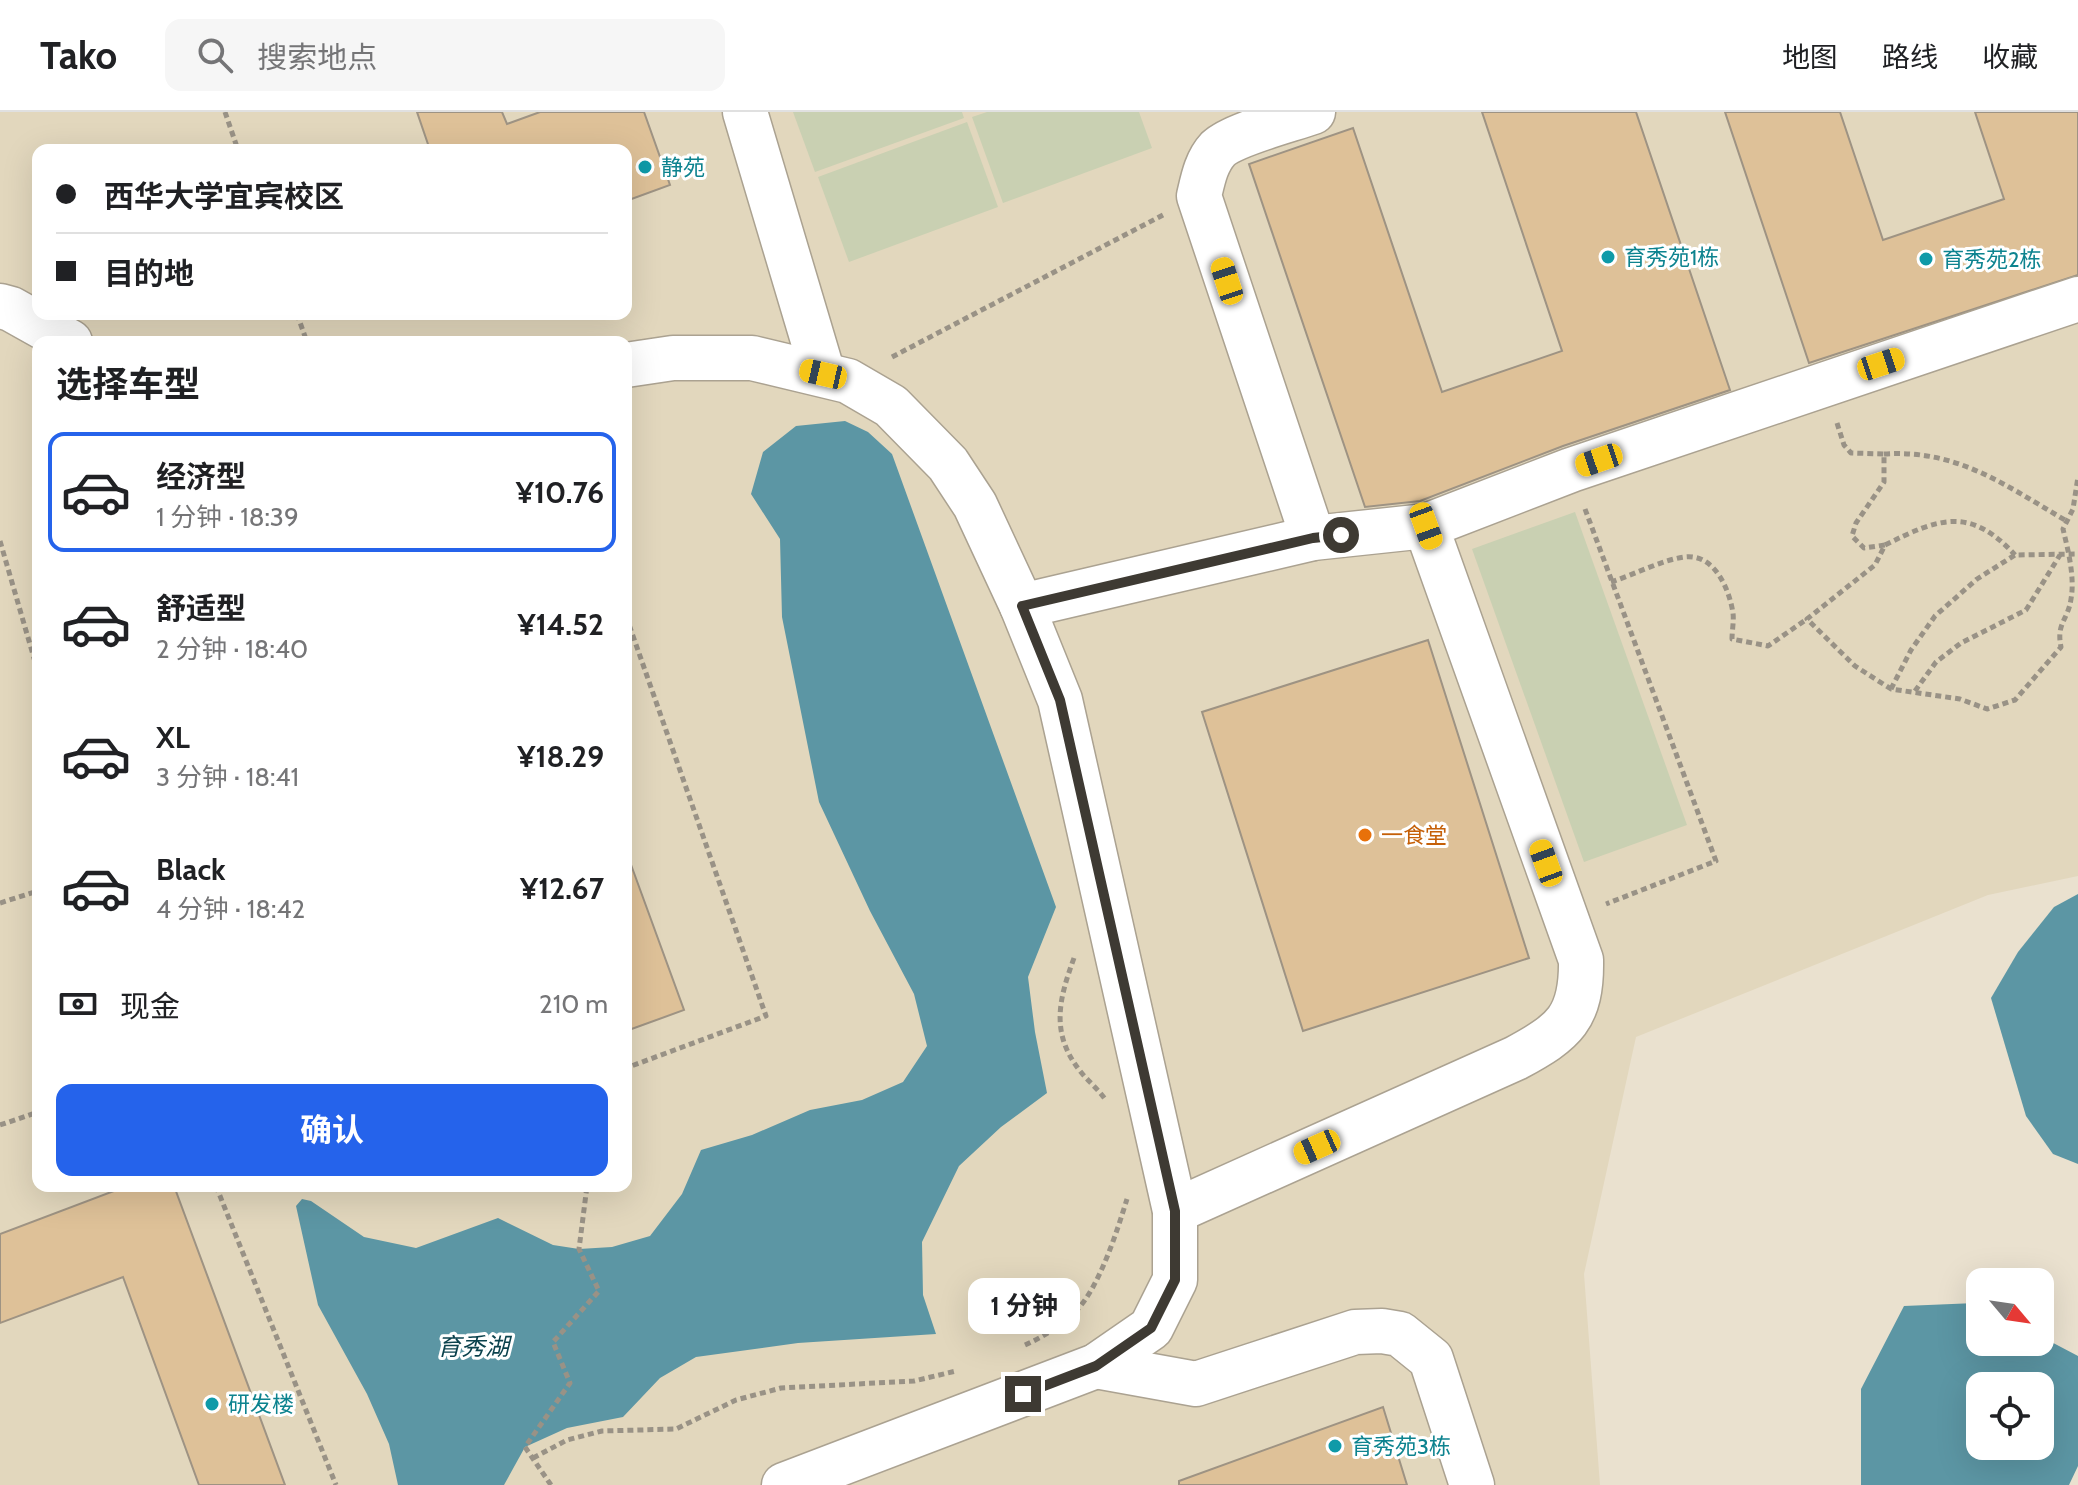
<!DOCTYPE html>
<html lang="zh">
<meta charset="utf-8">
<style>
body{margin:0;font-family:Cabin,"Noto Sans SC",sans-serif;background:#f6f6f6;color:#202124;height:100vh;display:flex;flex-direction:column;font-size:30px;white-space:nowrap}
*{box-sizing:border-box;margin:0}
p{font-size:26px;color:#757577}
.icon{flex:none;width:44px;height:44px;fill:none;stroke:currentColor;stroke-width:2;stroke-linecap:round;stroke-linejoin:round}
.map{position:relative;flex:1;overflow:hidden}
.panel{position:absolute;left:32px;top:224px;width:600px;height:856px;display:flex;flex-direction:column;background:#fff;border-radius:16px;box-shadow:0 8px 32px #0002}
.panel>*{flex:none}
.banner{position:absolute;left:32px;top:32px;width:600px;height:176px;border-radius:16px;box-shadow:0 8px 32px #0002;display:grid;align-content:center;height:176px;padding:0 24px;background:#fff}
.needle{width:52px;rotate:119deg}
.buttons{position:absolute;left:1966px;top:1156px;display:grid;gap:16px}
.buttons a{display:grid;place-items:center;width:88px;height:88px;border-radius:16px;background:#fff;box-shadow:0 8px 32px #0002;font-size:40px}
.end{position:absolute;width:36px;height:36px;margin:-18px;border:10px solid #3e3a33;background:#fff;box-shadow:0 0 0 4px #fff}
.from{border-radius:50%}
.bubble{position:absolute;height:56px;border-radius:16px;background:#fff;box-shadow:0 8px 32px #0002;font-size:26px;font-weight:700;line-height:56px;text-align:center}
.car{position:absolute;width:24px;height:48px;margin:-24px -12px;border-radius:10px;box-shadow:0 0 6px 2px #0007;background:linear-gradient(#f5c518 24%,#345 0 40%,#f5c518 0 76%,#345 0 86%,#f5c518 0)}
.banner b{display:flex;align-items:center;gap:28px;height:76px;font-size:30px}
.banner b+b{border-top:2px solid #e0e0e0}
.banner i{width:20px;height:20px;background:#202124}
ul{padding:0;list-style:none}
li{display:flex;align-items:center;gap:24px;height:120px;margin:0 16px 12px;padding:0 8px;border:4px solid transparent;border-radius:16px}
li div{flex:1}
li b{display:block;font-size:30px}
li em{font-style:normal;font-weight:700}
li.on{border-color:#2563eb}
li>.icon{width:72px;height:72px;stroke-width:1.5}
h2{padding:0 24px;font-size:36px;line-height:96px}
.pay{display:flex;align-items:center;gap:20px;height:88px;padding:0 24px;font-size:30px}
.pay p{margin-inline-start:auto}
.action{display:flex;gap:16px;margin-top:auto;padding:16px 24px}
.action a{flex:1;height:92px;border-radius:16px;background:#2563eb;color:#fff;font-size:32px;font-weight:700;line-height:92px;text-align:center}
header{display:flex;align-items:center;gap:48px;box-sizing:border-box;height:112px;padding:0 40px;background:#fff;border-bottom:2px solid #e0e0e0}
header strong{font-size:38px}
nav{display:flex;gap:44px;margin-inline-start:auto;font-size:28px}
.search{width:560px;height:72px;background:#f6f6f6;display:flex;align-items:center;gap:20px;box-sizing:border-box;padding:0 28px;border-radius:16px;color:#757577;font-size:30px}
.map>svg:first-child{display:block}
.built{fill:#e2d7bd;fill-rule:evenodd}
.green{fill:#c9d0b2}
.water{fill:#5c96a4;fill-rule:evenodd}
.building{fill:#dec198;stroke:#9e9383;stroke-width:2}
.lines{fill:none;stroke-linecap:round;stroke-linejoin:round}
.street-casing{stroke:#aba291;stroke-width:47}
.path{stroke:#999286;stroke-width:5;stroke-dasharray:6 4;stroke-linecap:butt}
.street{stroke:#fff;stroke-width:44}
.route{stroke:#3e3a33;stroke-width:10}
.culture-dot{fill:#0f9aa8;stroke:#fff;stroke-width:3}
.food-dot{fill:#e8710a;stroke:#fff;stroke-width:3}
.labels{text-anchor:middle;stroke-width:6;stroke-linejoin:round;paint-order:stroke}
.culture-label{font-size:22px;fill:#0d838f;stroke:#fff;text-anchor:start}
.food-label{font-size:22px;fill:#c56008;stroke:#fff;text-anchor:start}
.water-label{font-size:24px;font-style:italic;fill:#0b424d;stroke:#fff}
</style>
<header>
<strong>Tako</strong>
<div class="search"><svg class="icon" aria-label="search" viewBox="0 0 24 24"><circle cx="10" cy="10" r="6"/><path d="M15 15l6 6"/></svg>搜索地点</div>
<nav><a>地图</a><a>路线</a><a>收藏</a></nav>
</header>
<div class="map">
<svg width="2078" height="1373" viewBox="0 0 2078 1373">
<rect width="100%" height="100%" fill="#eae1cf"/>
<path class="built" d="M 0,0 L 2078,0 L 2078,764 L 1988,783 L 1636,925 L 1584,1162 L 1600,1373 L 0,1373 ZM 38,38 L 626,38 L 626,202 L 38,202 ZM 38,230 L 626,230 L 626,1074 L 38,1074 Z"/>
<g class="green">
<path d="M 793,0 L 962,0 L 964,6 L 815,60 Z"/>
<path d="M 987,0 L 1139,0 L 1152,36 L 1003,91 L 972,5 Z"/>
<path d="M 967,10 L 998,95 L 849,150 L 818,65 Z"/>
<path d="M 1575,400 L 1687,713 L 1584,750 L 1472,437 Z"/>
</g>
<g class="water">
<path d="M 845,309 L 868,320 L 892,342 L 1056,795 L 1028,865 L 1035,920 L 1047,981 L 1001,1015 L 959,1054 L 922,1130 L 923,1183 L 936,1222 L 798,1231 L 696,1245 L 660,1266 L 623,1305 L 567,1316 L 525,1335 L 504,1373 L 398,1373 L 389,1332 L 367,1282 L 318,1193 L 296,1094 L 302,1087 L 311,1089 L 364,1125 L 416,1136 L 498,1106 L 553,1133 L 579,1137 L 612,1135 L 650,1124 L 682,1082 L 701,1038 L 752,1023 L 810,998 L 862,988 L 903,970 L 927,934 L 914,882 L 870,799 L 819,690 L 782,505 L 780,427 L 751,382 L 763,340 L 796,314 Z"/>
<path d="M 2078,782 L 2078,1052 L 2053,1042 L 2026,1004 L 1991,886 L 2018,840 L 2054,795 Z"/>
<path d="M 1976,1191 L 1980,1193 L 1980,1230 L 2040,1230 L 2040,1224 L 2078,1244 L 2078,1354 L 2069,1373 L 1861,1373 L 1861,1277 L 1904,1194 ZM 1980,1274 L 2040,1274 L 2040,1334 L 1980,1334 Z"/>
</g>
<g class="building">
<path d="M 417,0 L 502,0 L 507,12 L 540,0 L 644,0 L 670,73 L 626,89 L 626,38 L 430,38 Z"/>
<path d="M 1482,0 L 1636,0 L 1730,278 L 1563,334 L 1420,389 L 1365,395 L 1249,52 L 1353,16 L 1442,280 L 1562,239 Z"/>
<path d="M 1725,0 L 1840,0 L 1883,128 L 2004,87 L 1975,0 L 2078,0 L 2078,163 L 1809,251 Z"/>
<path d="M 1428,528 L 1529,846 L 1303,919 L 1202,600 Z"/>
<path d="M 630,750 L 684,898 L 626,919 L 626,751 Z"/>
<path d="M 127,1074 L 174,1074 L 285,1373 L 199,1373 L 123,1165 L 0,1211 L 0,1122 Z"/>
<path d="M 1383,1295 L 1407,1373 L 1179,1373 L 1179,1369 Z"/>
</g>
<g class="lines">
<g class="street-casing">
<g id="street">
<path d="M 745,0 L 823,262"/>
<path d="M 0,194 L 11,197 L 70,230"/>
<path d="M 626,253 L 673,246 L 752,246 L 848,269 L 891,294 L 948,352 L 975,393 L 1022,494 L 1060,588 L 1175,1099 L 1175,1168 L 1151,1216 L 1096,1254 L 784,1373"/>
<path d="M 1313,426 L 1199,84 C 1203,67 1206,50 1218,37 C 1234,22 1291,8 1313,0"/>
<path d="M 1022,494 L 1313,426 L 1426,414"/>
<path d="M 1175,1099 L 1516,946 C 1564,920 1582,906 1581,848 L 1426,414 L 1571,358 L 2078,187"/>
<path d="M 1096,1254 L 1196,1272 L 1355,1220 L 1382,1219 L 1400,1222 L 1431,1247 L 1472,1373"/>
</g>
</g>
<g class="path">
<path d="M 225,0 L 238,38"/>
<path d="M 297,202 L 307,230"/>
<path d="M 892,245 L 1163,103"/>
<path d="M 1837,311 L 1844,333 L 1851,341 L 1884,342 L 1884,370 L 1856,411 L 1852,424 L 1864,436 L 1885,433 L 1875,453 L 1807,507 L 1855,554 L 1891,577 L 1960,587 L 1987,597 L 2015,588 L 2061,535 C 2056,511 2068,508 2071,487 C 2075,465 2068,438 2063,417 L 2073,397 L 2078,365"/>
<path d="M 1884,342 C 1957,337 2005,373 2065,408"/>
<path d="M 1585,397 L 1716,749 L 1606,792"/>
<path d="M 0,429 L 38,560"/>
<path d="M 1885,433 C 1939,406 1970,394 2015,443"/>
<path d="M 1611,470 C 1633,463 1662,448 1684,445 C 1714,441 1729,476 1733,501 C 1734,509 1732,519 1732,527 L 1768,534 L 1807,507"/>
<path d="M 626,504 L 766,904 L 626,956"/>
<path d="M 1891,577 L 1911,538 L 1935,504 L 1977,467 L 2015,443 L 2078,442"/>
<path d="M 1915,579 L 1936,550 L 1961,531 L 2026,498 L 2060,443"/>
<path d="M 0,791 L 38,779"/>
<path d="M 1074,846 C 1059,887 1050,921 1080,959 C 1087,968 1097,976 1105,987"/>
<path d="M 0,1013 L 38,1000"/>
<path d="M 216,1074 L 336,1373"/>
<path d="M 1025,1233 C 1043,1225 1062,1213 1076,1199 C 1100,1174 1117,1119 1127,1087"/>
<path d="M 533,1346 L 567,1328 L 602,1319 L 676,1317 L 736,1288 L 781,1276 L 914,1269 L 956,1259"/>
<path d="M 551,1373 L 525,1335 L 570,1271 L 553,1230 L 599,1179 L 579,1137 L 587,1074"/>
</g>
<use href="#street" class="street"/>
</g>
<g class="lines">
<path class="route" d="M 1023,1282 L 1096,1254 L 1151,1216 L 1175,1168 L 1175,1099 L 1060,588 L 1022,494 L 1313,426 L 1341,423"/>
</g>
<g class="culture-dot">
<circle cx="645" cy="55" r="8"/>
<circle cx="1608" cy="145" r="8"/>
<circle cx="1926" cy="147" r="8"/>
<circle cx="212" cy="1292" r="8"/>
<circle cx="1335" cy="1334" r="8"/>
</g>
<circle class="food-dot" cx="1365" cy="723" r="8"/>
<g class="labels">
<g class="culture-label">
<text x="661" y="63">静苑</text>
<text x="1624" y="153">育秀苑1栋</text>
<text x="1942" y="155">育秀苑2栋</text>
<text x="228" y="1300">研发楼</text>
<text x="1351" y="1342">育秀苑3栋</text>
</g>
<g class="food-label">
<text x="1381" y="731">一食堂</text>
</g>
<g class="water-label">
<text x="473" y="1243">育秀湖</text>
</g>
</g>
</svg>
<div class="buttons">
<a><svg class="needle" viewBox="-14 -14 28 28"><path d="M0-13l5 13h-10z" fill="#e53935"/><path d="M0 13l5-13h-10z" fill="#757577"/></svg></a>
<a><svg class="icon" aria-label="locate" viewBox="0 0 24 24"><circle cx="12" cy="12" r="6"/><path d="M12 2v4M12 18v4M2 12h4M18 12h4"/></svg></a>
</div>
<i class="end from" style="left:1341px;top:423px"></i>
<i class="end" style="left:1023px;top:1282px"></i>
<div class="bubble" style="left:968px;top:1166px;width:112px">1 分钟</div>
<i class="car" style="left:1227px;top:169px;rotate:342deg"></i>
<i class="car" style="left:1881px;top:252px;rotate:72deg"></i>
<i class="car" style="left:823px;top:262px;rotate:283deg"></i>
<i class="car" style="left:1599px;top:348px;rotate:251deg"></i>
<i class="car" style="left:1426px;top:414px;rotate:160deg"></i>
<i class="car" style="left:1546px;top:751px;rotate:340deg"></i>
<i class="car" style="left:1317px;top:1035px;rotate:246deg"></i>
<div class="banner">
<b><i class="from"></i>西华大学宜宾校区</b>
<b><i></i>目的地</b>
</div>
<section class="panel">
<h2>选择车型</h2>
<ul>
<li class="on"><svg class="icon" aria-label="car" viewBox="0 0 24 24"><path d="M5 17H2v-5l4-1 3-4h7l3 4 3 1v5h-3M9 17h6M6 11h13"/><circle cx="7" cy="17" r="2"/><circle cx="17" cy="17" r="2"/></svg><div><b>经济型</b><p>1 分钟 · 18:39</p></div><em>¥10.76</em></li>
<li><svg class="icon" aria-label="car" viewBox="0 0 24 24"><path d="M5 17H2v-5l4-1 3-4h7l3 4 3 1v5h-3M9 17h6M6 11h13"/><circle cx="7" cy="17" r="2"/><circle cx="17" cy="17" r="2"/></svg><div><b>舒适型</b><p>2 分钟 · 18:40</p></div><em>¥14.52</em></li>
<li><svg class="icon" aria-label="car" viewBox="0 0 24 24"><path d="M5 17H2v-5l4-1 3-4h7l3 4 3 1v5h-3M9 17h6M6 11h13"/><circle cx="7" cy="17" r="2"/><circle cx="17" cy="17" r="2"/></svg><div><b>XL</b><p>3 分钟 · 18:41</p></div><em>¥18.29</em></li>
<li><svg class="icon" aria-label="car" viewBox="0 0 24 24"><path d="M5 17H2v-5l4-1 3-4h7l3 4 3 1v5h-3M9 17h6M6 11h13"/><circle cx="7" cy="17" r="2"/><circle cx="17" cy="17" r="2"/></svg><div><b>Black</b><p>4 分钟 · 18:42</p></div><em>¥12.67</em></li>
</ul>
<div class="pay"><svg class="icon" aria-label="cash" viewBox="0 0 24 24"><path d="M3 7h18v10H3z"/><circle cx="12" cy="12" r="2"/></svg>现金<p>210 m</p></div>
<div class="action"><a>确认</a></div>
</section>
</div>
